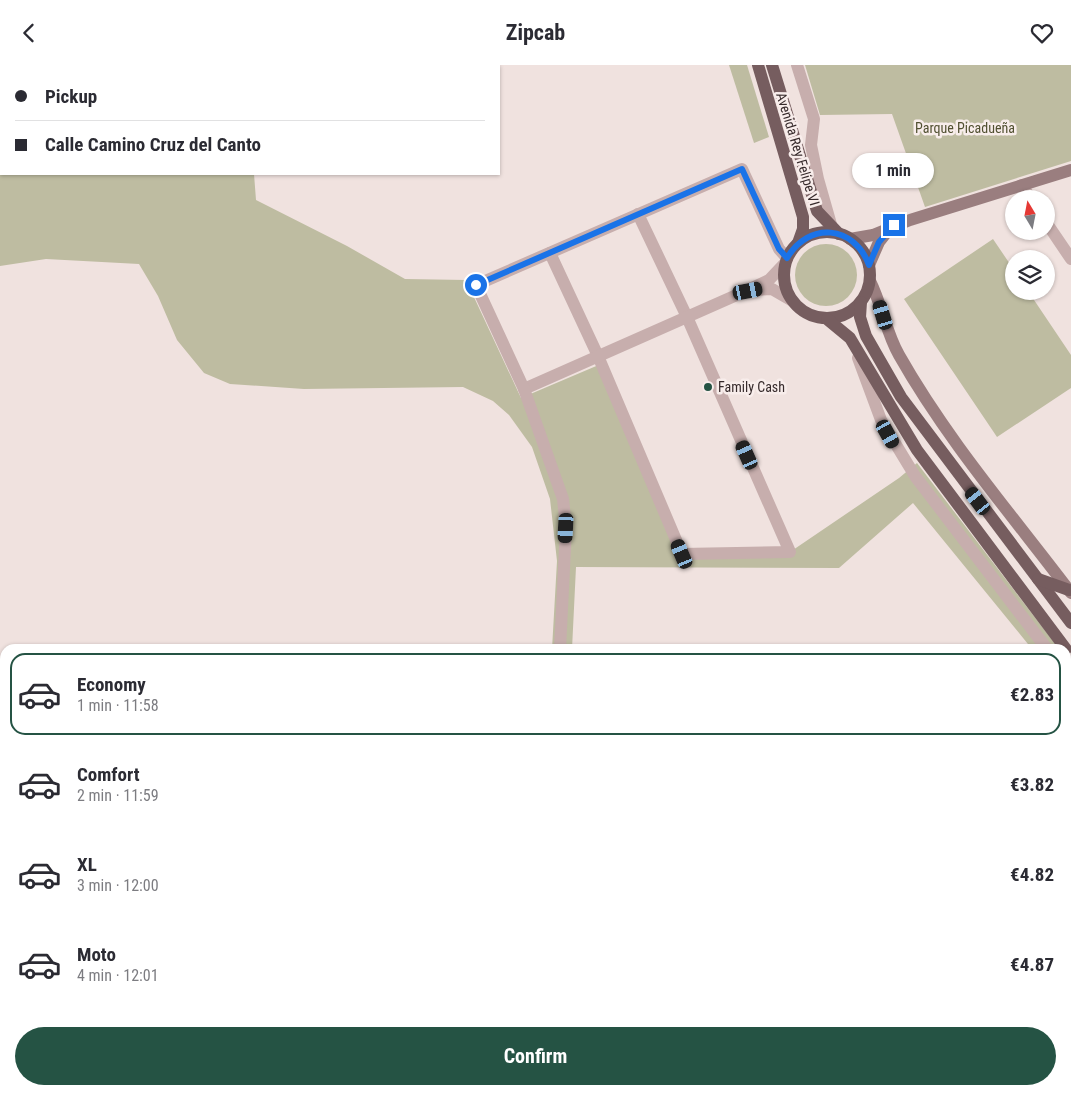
<!DOCTYPE html>
<meta charset="utf-8">
<style>
body{margin:0;font-family:"Roboto Condensed",sans-serif;background:#f7f7f7;color:#2b2b33;height:100vh;display:flex;flex-direction:column;font-size:19px;white-space:nowrap}
*{box-sizing:border-box;margin:0}
p{font-size:16px;color:#7c7c81}
.icon{flex:none;width:28px;height:28px;fill:none;stroke:currentColor;stroke-width:2;stroke-linecap:round;stroke-linejoin:round}
.map{position:relative;flex:1;overflow:hidden}
.details{position:absolute;left:0px;top:579px;width:1071px;height:451px;display:flex;flex-direction:column;background:#fff;border-radius:15px 15px 0 0;box-shadow:0 1px 4px #0004}
.details>*{flex:none}
.banner{position:absolute;left:0px;top:0px;width:500px;height:110px;box-shadow:0 1px 4px #0004;display:grid;align-content:center;height:110px;padding:0 15px;background:#fff}
.needle{width:32px;rotate:350deg}
.fabs{position:absolute;left:1005px;top:125px;display:grid;gap:10px}
.fabs a{display:grid;place-items:center;width:50px;height:50px;border-radius:50%;background:#fff;box-shadow:0 1px 4px #0004;font-size:25px}
.end{position:absolute;width:22px;height:22px;margin:-11px;border:6px solid #1a73e8;background:#fff;box-shadow:0 0 0 2px #fff}
.from{border-radius:50%}
.bubble{position:absolute;height:35px;border-radius:18px;background:#fff;box-shadow:0 1px 4px #0004;font-size:16px;font-weight:700;line-height:35px;text-align:center}
.car{position:absolute;width:15px;height:30px;margin:-15px -8px;border-radius:6px;box-shadow:0 0 4px 1px #0007;background:linear-gradient(#222 24%,#8ab4d8 0 40%,#222 0 76%,#8ab4d8 0 86%,#222 0)}
.banner b{display:flex;align-items:center;gap:18px;height:48px;font-size:19px}
.banner b+b{border-top:1px solid #e1e1e2}
.banner i{width:12px;height:12px;background:#2b2b33}
ul{padding:9px 0 0;list-style:none}
li{display:flex;align-items:center;gap:15px;height:82px;margin:0 10px 8px;padding:0 5px;border:2px solid transparent;border-radius:15px}
li div{flex:1}
li b{display:block;font-size:19px}
li em{font-style:normal;font-weight:700}
li.current{border-color:#255344}
li>.icon{width:45px;height:45px;stroke-width:1.5}
.cta{display:flex;gap:10px;margin-top:auto;padding:10px 15px}
.cta a{flex:1;height:58px;border-radius:30px;background:#255344;color:#fff;font-size:20px;font-weight:700;line-height:58px;text-align:center}
header{display:flex;justify-content:space-between;align-items:center;height:65px;padding:0 15px;background:#fff;font-size:22px;font-weight:700}
.map>svg:first-child{display:block}
.green{fill:#bebca1}
.lines{fill:none;stroke-linecap:round;stroke-linejoin:round}
.street{stroke:#c7aead;stroke-width:12}
.secondary{stroke:#9a7e7f;stroke-width:12}
.primary{stroke:#765d5f;stroke-width:12}
.highway{stroke:#564344;stroke-width:15}
.route{stroke:#1a73e8;stroke-width:6}
.poi-dot{fill:#255344;stroke:#f8edeb;stroke-width:2}
.labels{text-anchor:middle;stroke-width:5;stroke-linejoin:round;paint-order:stroke}
.park-label{font-size:14px;fill:#515031;stroke:#f8edeb}
.street-label{font-size:14px;fill:#362a2b;stroke:#f8edeb}
.poi-label{font-size:14px;fill:#362a2b;stroke:#f8edeb;text-anchor:start}
</style>
<header><svg class="icon" aria-label="back" viewBox="0 0 24 24"><path d="M15 5l-7 7 7 7"/></svg>Zipcab<svg class="icon" aria-label="heart" viewBox="0 0 24 24"><path d="M12 20l-8-8c-3-5 5-10 8-4 3-6 11-1 8 4z"/></svg></header>
<div class="map">
<svg width="1071" height="1029" viewBox="0 0 1071 1029">
<rect width="100%" height="100%" fill="#f0e2df"/>
<g class="green">
<path d="M 0,0 L 246,0 L 1,1 L 1,109 L 254,109 L 256,135 L 347,181 L 405,214 L 466,215 L 521,333 L 601,299 L 682,489 L 790,487 L 899,413 L 917,398 L 1059,584 L 1032,584 L 913,438 L 839,503 L 576,502 L 572,584 L 552,584 L 557,496 L 550,434 L 532,382 L 509,350 L 493,336 L 463,322 L 304,324 L 230,319 L 204,308 L 177,275 L 158,231 L 139,199 L 46,194 L 0,201 Z"/>
<path d="M 729,0 L 747,0 L 769,72 L 754,78 Z"/>
<path d="M 805,0 L 1071,0 L 1071,96 L 925,142 L 892,49 L 820,50 Z"/>
<path d="M 993,174 L 1014,205 L 1014,226 L 1028,226 L 1071,290 L 1071,323 L 997,372 L 904,234 Z"/>
<circle cx="826" cy="210" r="31"/>
<path d="M 1071,637 L 1071,729 L 1066,730 L 1066,641 Z"/>
<path d="M 1071,841 L 1071,925 L 1066,923 L 1066,843 Z"/>
</g>
<g class="lines">
<g class="street">
<path d="M 797,0 L 814,54 L 811,80 L 818,114 L 832,163"/>
<path d="M 1022,120 L 1031,134"/>
<path d="M 1046,157 L 1071,194"/>
<path d="M 550,188 L 598,291 L 682,489 L 790,487 L 687,252 L 638,149"/>
<path d="M 753,225 L 772,224 L 791,235"/>
<path d="M 858,293 L 881,355 L 915,411 L 1047,584"/>
<path d="M 524,324 L 748,225 L 769,215 L 785,198"/>
<path d="M 560,584 L 566,463 L 563,434 L 524,324 L 476,220 L 742,104 L 779,184 L 787,193"/>
<path d="M 1066,609 L 1071,615"/>
<path d="M 0,693 L 5,693"/>
<path d="M 0,775 L 5,775"/>
<path d="M 450,1029 L 450,1025"/>
<path d="M 513,1029 L 513,1025"/>
</g>
<g class="secondary">
<path d="M 850,174 L 873,170 L 910,155 L 1071,105"/>
<path d="M 869,200 L 879,177 L 890,163"/>
<path d="M 870,216 C 882,240 886,267 899,290 C 947,375 1012,450 1071,528"/>
<path d="M 167,1025 L 168,1029"/>
<path d="M 773,1025 L 799,1029"/>
<path d="M 885,1025 L 888,1029"/>
<path d="M 1049,1025 L 1050,1029"/>
<path d="M 850,1029 L 853,1025"/>
</g>
<g class="primary">
<path d="M 758,0 L 803,152 L 803,164 L 798,178"/>
<path d="M 772,0 L 817,146 L 839,169"/>
<circle cx="827" cy="210" r="43"/>
<path d="M 861,237 L 860,252 L 866,271 L 901,332 L 1071,558"/>
<path d="M 827,254 L 850,273 L 917,385 L 1066,584"/>
<path d="M 1038,514 L 1069,525"/>
<path d="M 1066,831 L 1071,830"/>
<path d="M 1066,905 L 1071,906"/>
</g>
<g class="highway">
<path d="M 0,800 L 5,800"/>
<path d="M 0,816 L 5,816"/>
</g>
</g>
<g class="lines">
<path class="route" d="M 476,220 L 742,104 L 779,184 L 787,193 C 809,156 854,160 869,200 L 879,177 L 894,160"/>
</g>
<circle class="poi-dot" cx="708" cy="322" r="5"/>
<g class="labels">
<g class="park-label">
<text x="965" y="68">Parque Picadueña</text>
</g>
<g class="street-label">
<text transform="translate(798 84) rotate(73)" y="5">Avenida Rey Felipe VI</text>
</g>
<g class="poi-label">
<text x="718" y="327">Family Cash</text>
</g>
</g>
</svg>
<div class="fabs">
<a><svg class="needle" viewBox="-14 -14 28 28"><path d="M0-13l5 13h-10z" fill="#e53935"/><path d="M0 13l5-13h-10z" fill="#7c7c81"/></svg></a>
<a><svg class="icon" aria-label="layers" viewBox="0 0 24 24"><path d="M12 4l9 5-9 5-9-5zM3 14l9 5 9-5"/></svg></a>
</div>
<i class="end from" style="left:476px;top:220px"></i>
<i class="end" style="left:894px;top:160px"></i>
<div class="bubble" style="left:852px;top:88px;width:82px">1 min</div>
<i class="car" style="left:748px;top:226px;rotate:79deg"></i>
<i class="car" style="left:883px;top:250px;rotate:343deg"></i>
<i class="car" style="left:888px;top:369px;rotate:151deg"></i>
<i class="car" style="left:747px;top:390px;rotate:336deg"></i>
<i class="car" style="left:978px;top:436px;rotate:323deg"></i>
<i class="car" style="left:566px;top:463px;rotate:183deg"></i>
<i class="car" style="left:682px;top:489px;rotate:337deg"></i>
<div class="banner">
<b><i class="from"></i>Pickup</b>
<b><i></i>Calle Camino Cruz del Canto</b>
</div>
<section class="details">
<ul>
<li class="current"><svg class="icon" aria-label="car" viewBox="0 0 24 24"><path d="M5 17H2v-5l4-1 3-4h7l3 4 3 1v5h-3M9 17h6M6 11h13"/><circle cx="7" cy="17" r="2"/><circle cx="17" cy="17" r="2"/></svg><div><b>Economy</b><p>1 min · 11:58</p></div><em>€2.83</em></li>
<li><svg class="icon" aria-label="car" viewBox="0 0 24 24"><path d="M5 17H2v-5l4-1 3-4h7l3 4 3 1v5h-3M9 17h6M6 11h13"/><circle cx="7" cy="17" r="2"/><circle cx="17" cy="17" r="2"/></svg><div><b>Comfort</b><p>2 min · 11:59</p></div><em>€3.82</em></li>
<li><svg class="icon" aria-label="car" viewBox="0 0 24 24"><path d="M5 17H2v-5l4-1 3-4h7l3 4 3 1v5h-3M9 17h6M6 11h13"/><circle cx="7" cy="17" r="2"/><circle cx="17" cy="17" r="2"/></svg><div><b>XL</b><p>3 min · 12:00</p></div><em>€4.82</em></li>
<li><svg class="icon" aria-label="car" viewBox="0 0 24 24"><path d="M5 17H2v-5l4-1 3-4h7l3 4 3 1v5h-3M9 17h6M6 11h13"/><circle cx="7" cy="17" r="2"/><circle cx="17" cy="17" r="2"/></svg><div><b>Moto</b><p>4 min · 12:01</p></div><em>€4.87</em></li>
</ul>
<div class="cta"><a>Confirm</a></div>
</section>
</div>
